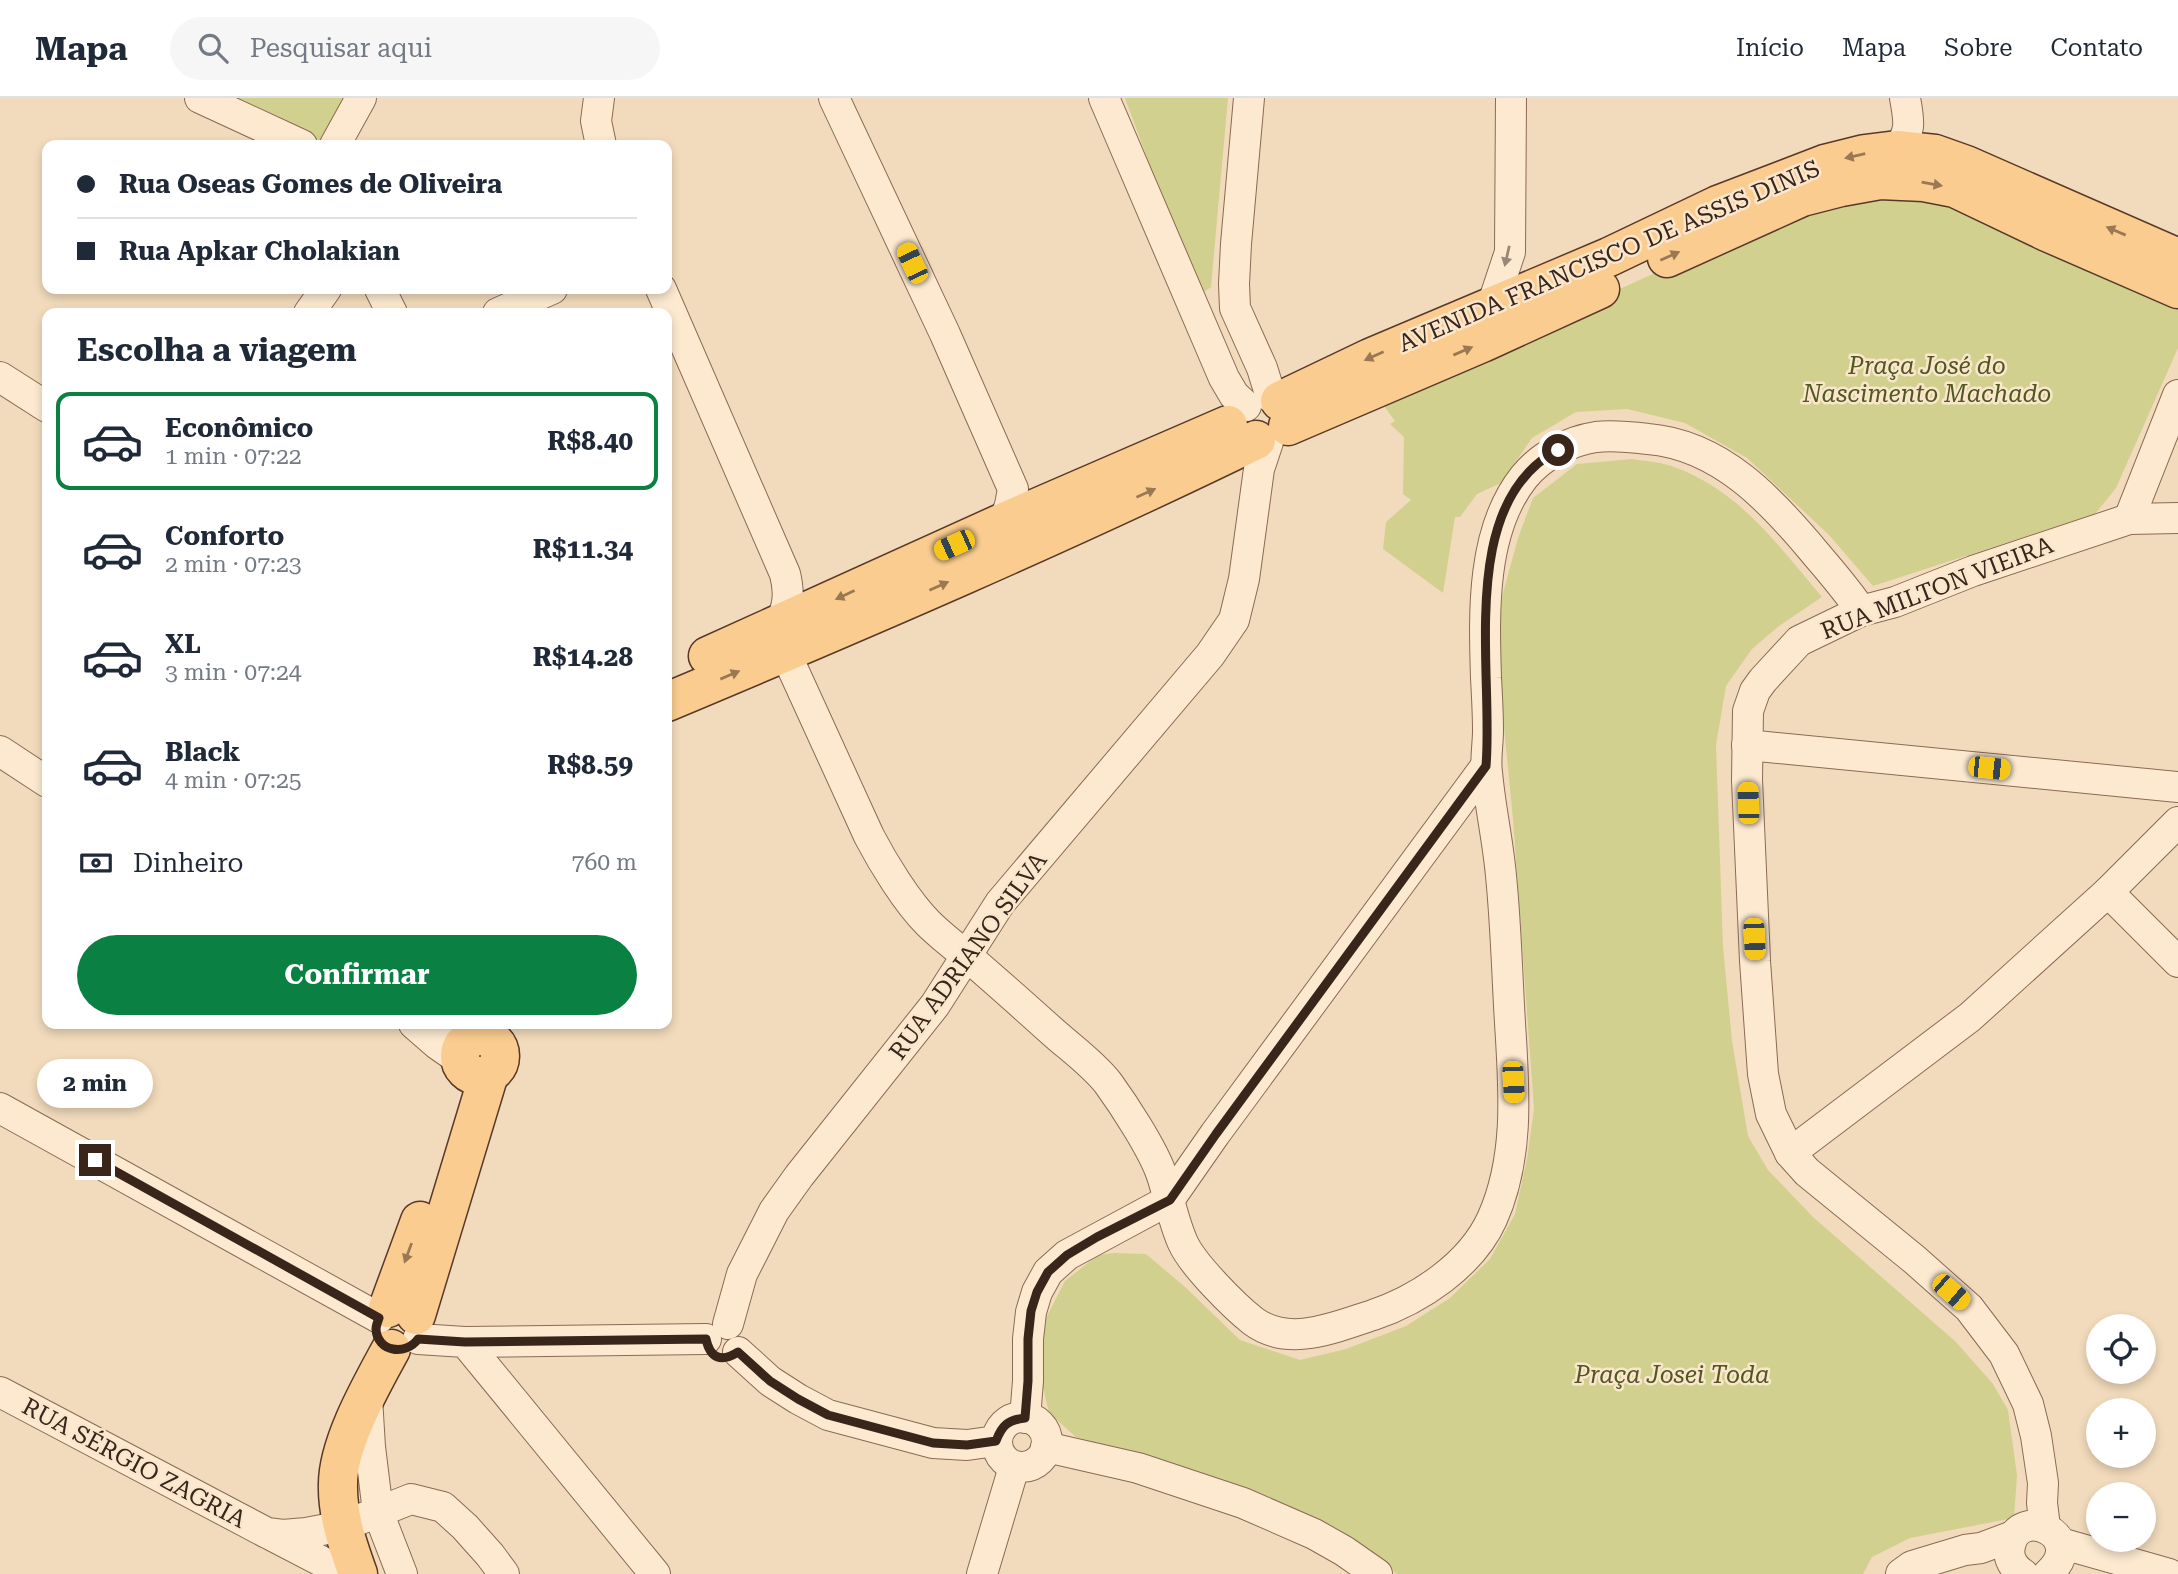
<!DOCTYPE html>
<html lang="pt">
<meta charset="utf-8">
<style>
body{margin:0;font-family:"Roboto Serif",serif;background:#f6f6f7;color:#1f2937;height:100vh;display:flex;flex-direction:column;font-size:26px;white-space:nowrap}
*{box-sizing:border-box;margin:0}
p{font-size:23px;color:#747a83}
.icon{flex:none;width:38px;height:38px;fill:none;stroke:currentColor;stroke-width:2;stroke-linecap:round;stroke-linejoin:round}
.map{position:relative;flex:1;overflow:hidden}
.sheet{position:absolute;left:42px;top:210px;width:630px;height:721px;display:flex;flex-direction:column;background:#fff;border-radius:14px;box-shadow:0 4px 10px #0003}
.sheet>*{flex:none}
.hud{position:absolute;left:42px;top:42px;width:630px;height:154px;border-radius:14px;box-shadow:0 4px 10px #0003;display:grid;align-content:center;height:154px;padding:0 35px;background:#fff}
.buttons{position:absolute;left:2086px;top:1216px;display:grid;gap:14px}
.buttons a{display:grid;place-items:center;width:70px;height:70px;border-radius:50%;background:#fff;box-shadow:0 4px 10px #0003;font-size:35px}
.end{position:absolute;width:32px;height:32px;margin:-16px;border:9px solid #39251a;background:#fff;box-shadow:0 0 0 4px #fff}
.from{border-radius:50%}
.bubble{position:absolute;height:49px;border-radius:24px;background:#fff;box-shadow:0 4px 10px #0003;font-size:23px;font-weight:700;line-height:49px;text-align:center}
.car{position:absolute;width:21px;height:42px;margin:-21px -10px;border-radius:9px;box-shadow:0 0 5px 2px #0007;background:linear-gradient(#f5c518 24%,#345 0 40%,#f5c518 0 76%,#345 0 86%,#f5c518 0)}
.hud b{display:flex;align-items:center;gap:24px;height:66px;font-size:26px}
.hud b+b{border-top:2px solid #e0e1e3}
.hud i{width:18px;height:18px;background:#1f2937}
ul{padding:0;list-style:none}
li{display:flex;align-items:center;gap:21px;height:98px;margin:0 14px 10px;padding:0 21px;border:4px solid transparent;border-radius:14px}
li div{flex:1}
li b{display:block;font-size:26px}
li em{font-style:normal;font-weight:700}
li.active{border-color:#0b8043}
li>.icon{width:63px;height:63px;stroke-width:1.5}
h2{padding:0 35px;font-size:32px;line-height:84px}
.pay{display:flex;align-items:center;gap:18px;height:77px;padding:0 35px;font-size:26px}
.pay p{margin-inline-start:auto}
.primary-button{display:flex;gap:14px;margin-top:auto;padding:14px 35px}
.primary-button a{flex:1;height:80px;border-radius:42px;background:#0b8043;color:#fff;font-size:28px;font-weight:700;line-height:80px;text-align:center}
header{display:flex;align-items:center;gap:42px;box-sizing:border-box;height:98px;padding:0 35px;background:#fff;border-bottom:2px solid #e0e1e3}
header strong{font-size:33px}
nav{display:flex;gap:38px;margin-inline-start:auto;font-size:24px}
.search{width:490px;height:63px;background:#f6f6f7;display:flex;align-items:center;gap:18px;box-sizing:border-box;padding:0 24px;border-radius:38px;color:#747a83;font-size:26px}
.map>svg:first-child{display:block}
.green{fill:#d1d08f}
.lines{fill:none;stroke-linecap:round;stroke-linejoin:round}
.minor-casing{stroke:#8b6a54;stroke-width:32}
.major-casing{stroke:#583929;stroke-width:41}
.minor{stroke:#fce9d0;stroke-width:30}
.major{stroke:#facc8f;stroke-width:38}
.oneway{fill:#9a7854}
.oneway2{fill:#9a8775}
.route{stroke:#39251a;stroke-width:9}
.labels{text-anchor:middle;stroke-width:5;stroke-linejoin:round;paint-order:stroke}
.street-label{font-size:24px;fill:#39251a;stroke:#f9e6cc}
.park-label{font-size:24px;font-style:italic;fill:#50571f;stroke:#f9e6cc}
</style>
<header>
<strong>Mapa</strong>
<div class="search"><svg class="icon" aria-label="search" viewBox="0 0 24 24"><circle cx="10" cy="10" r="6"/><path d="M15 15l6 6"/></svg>Pesquisar aqui</div>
<nav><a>Início</a><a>Mapa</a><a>Sobre</a><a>Contato</a></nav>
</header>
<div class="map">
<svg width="2178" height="1476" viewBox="0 0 2178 1476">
<rect width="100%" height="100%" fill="#f2dbbc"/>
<g class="green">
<path d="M 232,0 L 344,0 L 319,44 Z"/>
<path d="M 1125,0 L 1228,0 L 1211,189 L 1198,198 Z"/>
<path d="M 1924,92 L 2178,195 L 2178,250 L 2116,390 L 2095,416 L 1873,488 L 1829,437 L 1747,360 L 1685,325 L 1627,311 L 1576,314 L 1532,340 L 1501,385 L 1477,396 L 1460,419 L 1455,419 L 1443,495 L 1383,451 L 1386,424 L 1411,402 L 1403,396 L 1404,339 L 1390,326 L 1395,323 L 1381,304 L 1573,212 L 1795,112 Z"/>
<path d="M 1632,361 C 1645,363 1661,364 1674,369 C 1739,392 1779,448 1822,499 L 1779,528 L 1752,551 L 1726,588 L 1716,647 L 1723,849 L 1732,943 L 1748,1038 L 1768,1072 L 1813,1119 L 1956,1244 L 1993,1286 L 2008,1312 L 2017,1377 L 2014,1420 L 1910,1440 L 1872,1459 L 1863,1476 L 1397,1476 L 1385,1466 L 1201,1378 L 1076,1339 L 1049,1315 L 1039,1272 L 1045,1222 L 1065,1183 L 1098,1157 L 1115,1155 L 1146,1156 L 1185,1189 L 1240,1242 L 1300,1262 L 1346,1251 L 1406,1228 L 1450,1200 L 1490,1161 L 1515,1116 L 1527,1061 L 1534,1011 L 1513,721 L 1498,568 L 1502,499 L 1518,440 L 1533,400 L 1577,366 Z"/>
</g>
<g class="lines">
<g class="minor-casing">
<g id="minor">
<path d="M 200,0 L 302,47"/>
<path d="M 599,0 L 596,23 L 601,47"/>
<path d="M 834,0 L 945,236 L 1013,391 L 1010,407 L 1004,424"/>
<path d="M 1104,0 L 1224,280 L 1234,297 L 1246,308"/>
<path d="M 1249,0 L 1236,146 L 1234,186 L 1235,210 L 1262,270 L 1271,299"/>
<path d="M 335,47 L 361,0"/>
<path d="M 1897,52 C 1912,33 1909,23 1905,0"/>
<path d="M 380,191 L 392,215"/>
<path d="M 661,191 L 785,476 C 790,496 788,508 780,527"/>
<path d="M 1492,208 L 1510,154 L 1511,0"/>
<path d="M 309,215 L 326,191"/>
<path d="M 498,215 L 552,191"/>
<path d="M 0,279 L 47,309"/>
<path d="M 2129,421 L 2178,297"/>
<path d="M 785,554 L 869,738 C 883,765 907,804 928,825 C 940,837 954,848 968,859 C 997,884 1025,909 1054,935 C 1072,951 1093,966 1108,985 C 1124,1007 1152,1050 1161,1075 C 1169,1098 1173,1123 1183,1145 C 1193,1167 1234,1208 1253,1223 C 1289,1250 1335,1229 1373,1217 C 1420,1201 1471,1167 1492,1121 C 1520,1059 1514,990 1510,925 C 1507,876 1506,827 1501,778 C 1498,743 1490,709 1487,674 C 1485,661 1488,647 1488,633 C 1488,615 1487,598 1486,580 C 1484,515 1481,433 1524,379 C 1541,358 1569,343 1596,339 C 1613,337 1631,339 1648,341 C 1721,347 1772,403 1816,456 C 1832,475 1848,493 1861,513"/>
<path d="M 1747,647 L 2178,689"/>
<path d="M 0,653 L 47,684"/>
<path d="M 2108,794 L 2178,864"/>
<path d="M 414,926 L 437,946 L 460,962"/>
<path d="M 430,926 L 469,940"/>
<path d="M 0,1010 L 379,1220"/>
<path d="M 1790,1055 L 1970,919 L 2108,794 L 2178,724"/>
<path d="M 728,1226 L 742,1176 L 774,1113 L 799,1078 L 935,907 L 1000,805 L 1210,557 L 1234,522 L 1244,481 L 1259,371 L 1268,344"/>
<path d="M 418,1241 L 465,1244 L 655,1476"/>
<path d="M 465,1244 L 706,1241"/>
<path d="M 738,1254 L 770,1283 L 798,1301 L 828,1317 L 933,1345 L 967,1347 L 996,1343"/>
<path d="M 0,1294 L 267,1435 L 283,1437 L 306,1435 L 343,1428 L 411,1401 L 443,1409 L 465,1429 L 490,1457 L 504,1476"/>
<path d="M 367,1300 L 370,1349 L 378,1414 L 402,1476"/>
<circle cx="1022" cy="1344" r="25"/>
<path d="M 1025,1320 L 1028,1283 L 1028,1241 L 1031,1214 L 1037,1194 L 1048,1174 L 1067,1157 L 1169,1102 L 1215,1036 L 1486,668"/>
<path d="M 1046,1349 L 1138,1370 L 1243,1405 L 1314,1436 L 1344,1453 L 1377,1476"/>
<path d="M 2045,1429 L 2042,1405 L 2043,1385 L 2036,1338 L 2028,1306 L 2004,1256 L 1969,1210 L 1915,1162 L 1807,1074 L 1790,1055 L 1771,1016 L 1763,976 L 1755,863 L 1747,682 L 1748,613 L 1755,593 L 1763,582 L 1799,543 L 1861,513 L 1895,504 L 1973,473 L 2129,421 L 2178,420"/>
<path d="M 271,1437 L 346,1476"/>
<path d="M 2060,1445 L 2169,1476"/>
<path d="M 982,1476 L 1014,1369"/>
<path d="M 1901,1476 L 1912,1468 L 1965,1452 L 1981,1450 L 2013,1438"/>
<path d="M 2023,1476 C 2014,1470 2007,1460 2010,1448 C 2018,1405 2090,1438 2048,1476"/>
</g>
</g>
<g class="major-casing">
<g id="major">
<path d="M 1667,160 L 1802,99 L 1841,89 L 1880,82 L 1924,84 L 1955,90 L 2047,134 L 2178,191"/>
<path d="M 1280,303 L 1370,260 L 1609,159 L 1718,107 L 1825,66 L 1865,56 L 1897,52 L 1935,56 L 1966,67 L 2178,160"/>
<path d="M 1288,328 L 1482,245 L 1600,191"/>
<path d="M 708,558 L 1004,424 L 1228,327"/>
<path d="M 667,604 C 865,521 1063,436 1256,342"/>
<circle cx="480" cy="958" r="20"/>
<path d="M 388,1210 L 420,1123"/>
<path d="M 416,1217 L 489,976"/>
<path d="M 358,1476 C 348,1448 337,1417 338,1386 C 338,1345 371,1288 391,1251"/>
</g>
</g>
<use href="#minor" class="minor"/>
<use href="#major" class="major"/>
</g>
<defs><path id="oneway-solid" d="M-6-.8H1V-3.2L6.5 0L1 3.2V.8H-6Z" transform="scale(1.75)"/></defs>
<g class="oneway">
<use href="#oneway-solid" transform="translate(1855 58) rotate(167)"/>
<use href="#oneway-solid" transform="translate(1932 86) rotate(10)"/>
<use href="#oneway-solid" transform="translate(2116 133) rotate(-157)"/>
<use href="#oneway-solid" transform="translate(1670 158) rotate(-24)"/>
<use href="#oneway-solid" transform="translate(1463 253) rotate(-23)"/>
<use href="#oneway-solid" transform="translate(1374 258) rotate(156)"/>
<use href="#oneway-solid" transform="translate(1146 395) rotate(-24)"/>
<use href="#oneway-solid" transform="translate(939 488) rotate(-24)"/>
<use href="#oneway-solid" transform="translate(845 497) rotate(155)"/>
<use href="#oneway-solid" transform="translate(730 577) rotate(-23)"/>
<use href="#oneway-solid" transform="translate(408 1155) rotate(110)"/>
</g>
<use class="oneway2" href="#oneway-solid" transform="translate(1507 158) rotate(103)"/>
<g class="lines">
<path class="route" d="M 95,1062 L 379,1220 C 378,1223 376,1227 376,1231 C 377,1254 406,1258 418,1241 L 465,1244 L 706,1241 C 710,1260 721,1265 738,1254 L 770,1283 L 798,1301 L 828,1317 L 933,1345 L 967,1347 L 996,1343 C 1002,1327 1008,1322 1025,1320 L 1028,1283 L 1028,1241 L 1031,1213 L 1037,1194 L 1048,1174 L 1067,1157 L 1097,1139 L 1170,1102 L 1216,1036 L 1486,668 C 1494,574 1456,405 1558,352"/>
</g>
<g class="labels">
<g class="street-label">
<text transform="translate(1609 158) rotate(-23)" y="8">AVENIDA FRANCISCO DE ASSIS DINIS</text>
<text transform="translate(1937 490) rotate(-21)" y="8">RUA MILTON VIEIRA</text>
<text transform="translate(968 858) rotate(-54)" y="8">RUA ADRIANO SILVA</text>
<text transform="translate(134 1365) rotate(28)" y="8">RUA SÉRGIO ZAGRIA</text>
</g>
<g class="park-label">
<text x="1927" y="276">Praça José do<tspan x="1927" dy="28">Nascimento Machado</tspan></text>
<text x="1672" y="1285">Praça Josei Toda</text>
</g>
</g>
</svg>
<div class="buttons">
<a><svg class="icon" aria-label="locate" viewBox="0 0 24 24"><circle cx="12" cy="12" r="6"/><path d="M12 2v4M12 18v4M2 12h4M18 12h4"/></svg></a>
<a>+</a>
<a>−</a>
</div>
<i class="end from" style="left:1558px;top:352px"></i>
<i class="end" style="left:95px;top:1062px"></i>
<div class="bubble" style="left:37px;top:961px;width:116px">2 min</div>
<i class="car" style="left:912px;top:165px;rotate:335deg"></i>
<i class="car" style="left:954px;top:447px;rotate:246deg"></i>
<i class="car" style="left:1989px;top:670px;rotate:96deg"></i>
<i class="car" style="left:1748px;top:705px;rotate:358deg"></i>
<i class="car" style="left:1754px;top:841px;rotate:177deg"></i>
<i class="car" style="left:1513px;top:984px;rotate:177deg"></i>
<i class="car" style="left:1951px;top:1194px;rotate:131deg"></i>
<div class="hud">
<b><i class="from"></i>Rua Oseas Gomes de Oliveira</b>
<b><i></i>Rua Apkar Cholakian</b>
</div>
<section class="sheet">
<h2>Escolha a viagem</h2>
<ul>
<li class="active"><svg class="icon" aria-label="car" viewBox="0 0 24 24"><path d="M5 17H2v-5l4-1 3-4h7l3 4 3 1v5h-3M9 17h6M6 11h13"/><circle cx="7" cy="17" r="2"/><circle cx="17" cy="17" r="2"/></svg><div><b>Econômico</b><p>1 min · 07:22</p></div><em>R$8.40</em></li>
<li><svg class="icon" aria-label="car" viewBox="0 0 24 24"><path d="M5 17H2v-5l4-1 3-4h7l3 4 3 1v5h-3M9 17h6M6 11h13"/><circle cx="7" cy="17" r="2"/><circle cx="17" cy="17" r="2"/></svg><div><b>Conforto</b><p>2 min · 07:23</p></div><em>R$11.34</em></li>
<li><svg class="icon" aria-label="car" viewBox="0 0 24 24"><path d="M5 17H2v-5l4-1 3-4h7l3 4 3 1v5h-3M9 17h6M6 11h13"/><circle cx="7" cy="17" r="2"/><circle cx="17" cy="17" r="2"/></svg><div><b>XL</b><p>3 min · 07:24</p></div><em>R$14.28</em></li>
<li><svg class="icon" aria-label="car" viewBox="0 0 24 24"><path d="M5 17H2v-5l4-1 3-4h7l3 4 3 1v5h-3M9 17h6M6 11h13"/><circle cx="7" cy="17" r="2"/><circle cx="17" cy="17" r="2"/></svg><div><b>Black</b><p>4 min · 07:25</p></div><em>R$8.59</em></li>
</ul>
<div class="pay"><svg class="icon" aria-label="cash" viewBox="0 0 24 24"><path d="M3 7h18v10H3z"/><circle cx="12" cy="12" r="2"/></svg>Dinheiro<p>760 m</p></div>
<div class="primary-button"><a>Confirmar</a></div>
</section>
</div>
